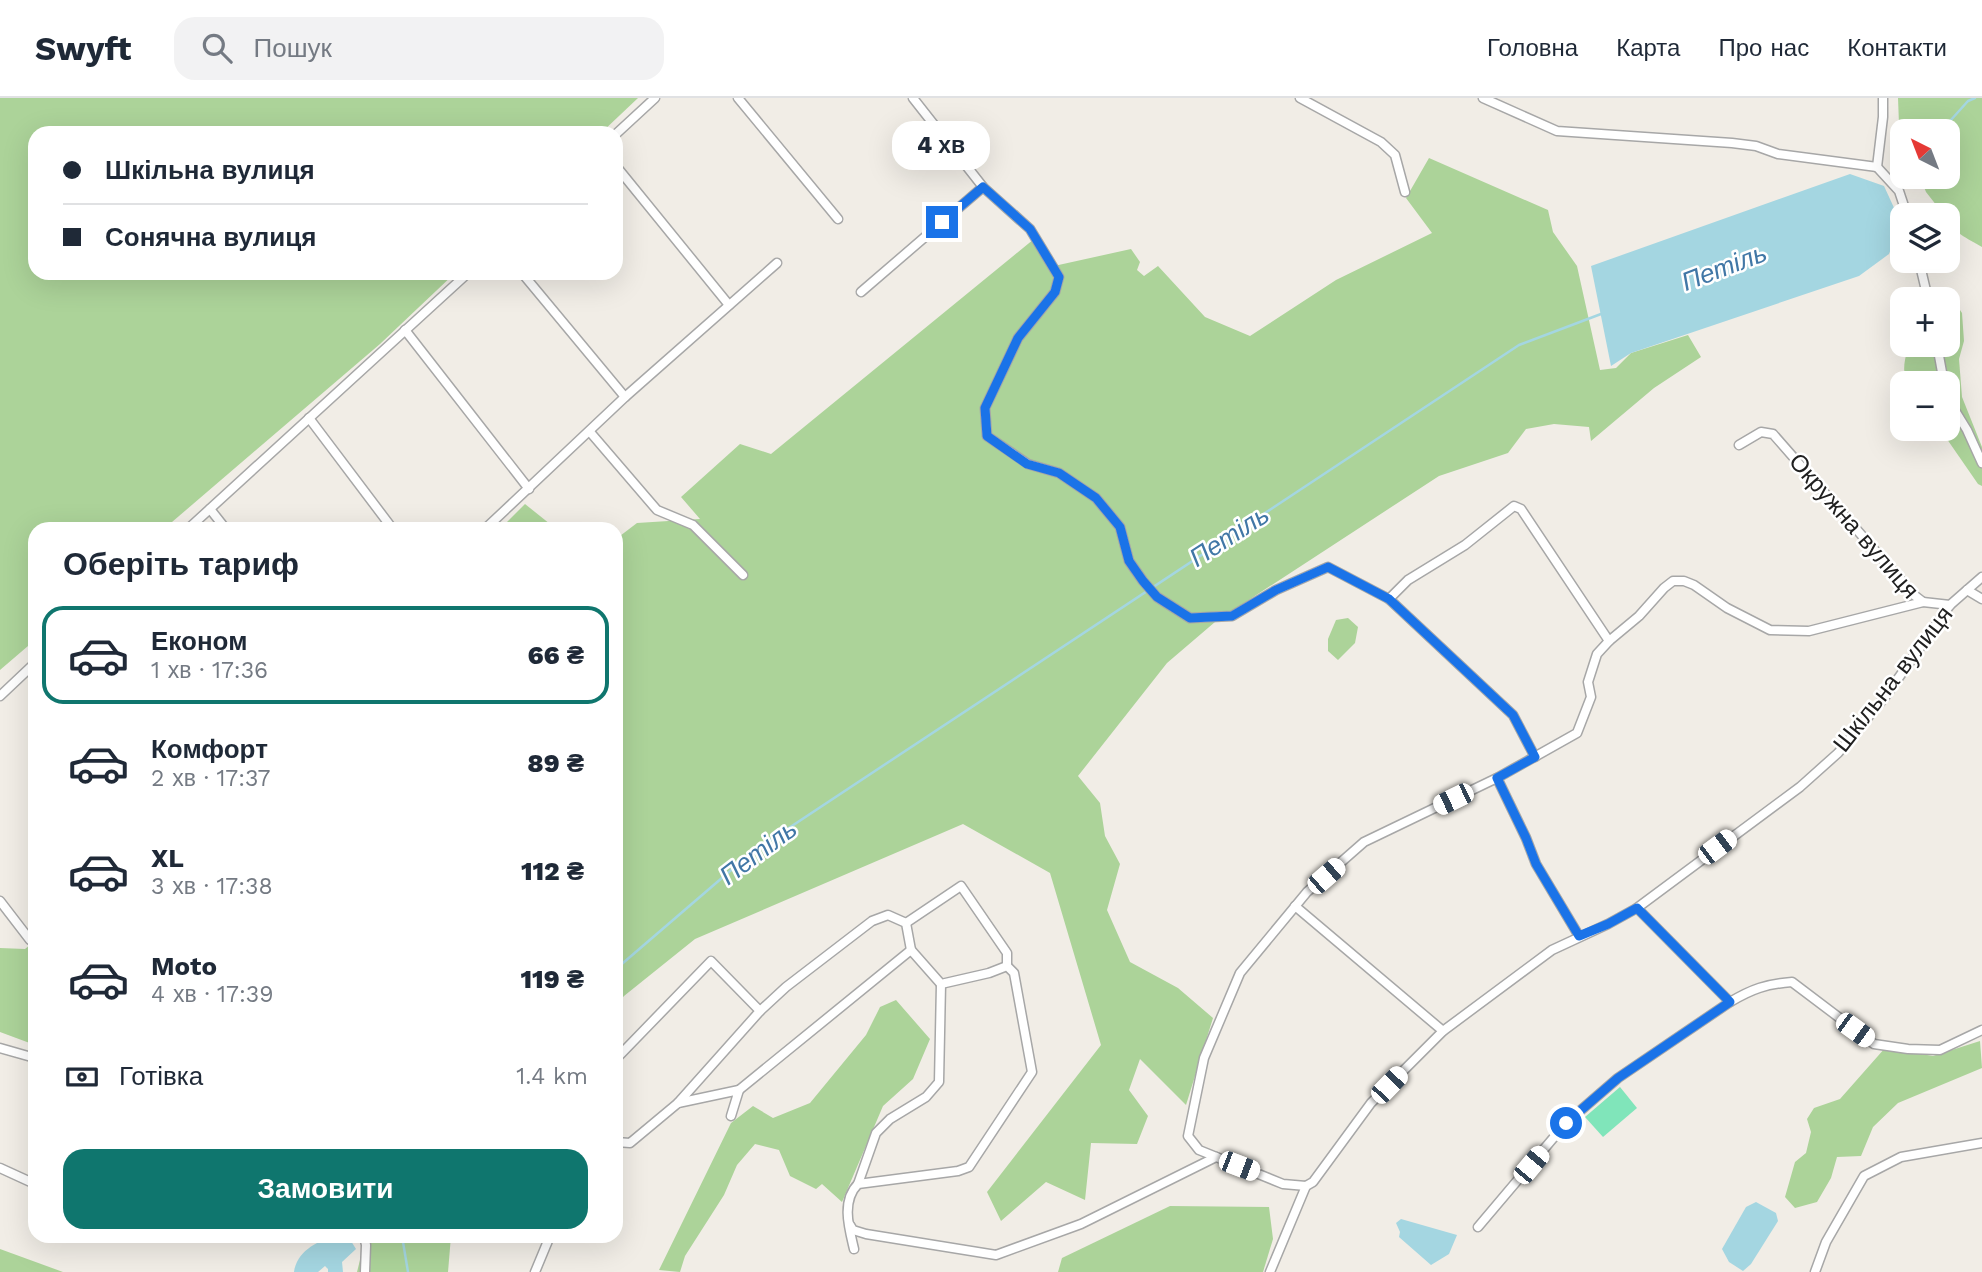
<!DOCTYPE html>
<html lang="uk">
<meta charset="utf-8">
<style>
body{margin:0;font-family:"Work Sans",sans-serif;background:#f2f2f3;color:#1f2937;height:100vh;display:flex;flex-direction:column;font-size:26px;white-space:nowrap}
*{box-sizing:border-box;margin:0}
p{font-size:23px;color:#747a83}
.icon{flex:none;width:38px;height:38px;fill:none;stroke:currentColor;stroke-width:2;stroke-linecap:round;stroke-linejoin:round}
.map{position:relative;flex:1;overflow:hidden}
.sheet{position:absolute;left:28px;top:424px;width:595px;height:721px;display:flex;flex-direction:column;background:#fff;border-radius:21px;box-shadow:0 7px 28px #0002}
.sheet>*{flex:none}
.banner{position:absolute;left:28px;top:28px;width:595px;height:154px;border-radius:21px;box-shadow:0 7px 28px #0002;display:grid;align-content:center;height:154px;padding:0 35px;background:#fff}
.needle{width:46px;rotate:318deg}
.fabs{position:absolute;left:1890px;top:21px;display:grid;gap:14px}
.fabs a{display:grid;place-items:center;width:70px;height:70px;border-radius:14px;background:#fff;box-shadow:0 7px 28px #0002;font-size:35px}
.end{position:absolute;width:32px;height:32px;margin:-16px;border:9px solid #1a73e8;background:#fff;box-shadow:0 0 0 4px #fff}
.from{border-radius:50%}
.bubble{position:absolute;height:49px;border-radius:21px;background:#fff;box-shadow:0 7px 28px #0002;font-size:23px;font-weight:800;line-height:49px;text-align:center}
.car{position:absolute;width:21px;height:42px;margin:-21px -10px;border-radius:9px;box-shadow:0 0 5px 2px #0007;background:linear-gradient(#fff 24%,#345 0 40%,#fff 0 76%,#345 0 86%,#fff 0)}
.banner b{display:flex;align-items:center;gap:24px;height:66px;font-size:26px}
.banner b+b{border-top:2px solid #e0e1e3}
.banner i{width:18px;height:18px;background:#1f2937}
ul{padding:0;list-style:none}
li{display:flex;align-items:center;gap:21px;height:98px;margin:0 14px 10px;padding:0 21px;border:4px solid transparent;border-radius:21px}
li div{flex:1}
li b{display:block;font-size:26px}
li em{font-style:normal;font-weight:800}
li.current{border-color:#0f766e}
li>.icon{width:63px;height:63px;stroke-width:1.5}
h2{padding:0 35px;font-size:32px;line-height:84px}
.pay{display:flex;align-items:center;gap:18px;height:77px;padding:0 35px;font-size:26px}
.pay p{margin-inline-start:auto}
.button{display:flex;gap:14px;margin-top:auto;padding:14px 35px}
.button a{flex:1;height:80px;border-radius:21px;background:#0f766e;color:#fff;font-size:28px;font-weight:800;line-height:80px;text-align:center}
header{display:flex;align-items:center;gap:42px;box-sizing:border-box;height:98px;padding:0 35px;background:#fff;border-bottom:2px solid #e0e1e3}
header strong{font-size:33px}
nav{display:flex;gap:38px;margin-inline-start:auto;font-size:24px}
.search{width:490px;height:63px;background:#f2f2f3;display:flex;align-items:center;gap:18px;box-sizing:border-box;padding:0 24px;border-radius:21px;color:#747a83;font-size:26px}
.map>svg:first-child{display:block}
.forest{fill:#acd399}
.pitch{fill:#80e5ba}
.water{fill:#a4d6e1}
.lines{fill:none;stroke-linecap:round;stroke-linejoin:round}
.stream{stroke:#a4d6e1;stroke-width:2.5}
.minor-casing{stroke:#a7a7a7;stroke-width:11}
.minor{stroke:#fff;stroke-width:8}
.route{stroke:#1a73e8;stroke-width:9}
.labels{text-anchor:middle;stroke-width:5;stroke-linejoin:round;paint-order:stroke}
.street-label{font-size:24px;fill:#202020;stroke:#fff}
.water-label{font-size:26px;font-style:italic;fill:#4177a6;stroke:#fff}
</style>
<header>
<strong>Swyft</strong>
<div class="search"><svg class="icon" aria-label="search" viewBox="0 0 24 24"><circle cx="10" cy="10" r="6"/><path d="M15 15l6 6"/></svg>Пошук</div>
<nav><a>Головна</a><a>Карта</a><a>Про нас</a><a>Контакти</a></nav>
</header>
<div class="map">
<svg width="1982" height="1174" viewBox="0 0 1982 1174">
<rect width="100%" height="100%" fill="#f1ede6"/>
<g class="forest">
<path d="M 0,0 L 638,0 L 601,35 L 35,35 L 35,175 L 455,175 L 380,246 L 165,430 L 35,430 L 35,542 L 0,572 Z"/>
<path d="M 1898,0 L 1982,0 L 1982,149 C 1969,141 1950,134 1948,117 L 1944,117 L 1926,94 L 1920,79 L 1948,79 L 1948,33 L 1902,33 L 1902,35 L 1899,26 Z"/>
<path d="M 1429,60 L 1548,112 L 1553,134 L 1577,168 L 1600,272 L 1616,270 L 1631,255 L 1688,237 L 1701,259 L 1654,290 L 1591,343 L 1589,329 L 1554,326 L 1526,331 L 1508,355 L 1439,378 L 1215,524 L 1167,565 L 1078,678 L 1100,705 L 1105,738 L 1120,766 L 1107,812 L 1130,864 L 1178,890 L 1213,920 L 1186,1007 L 1140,961 L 1129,992 L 1148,1018 L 1137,1046 L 1091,1045 L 1085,1102 L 1046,1084 L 1001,1123 L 987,1094 L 1101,947 L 1050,775 L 963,726 L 695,841 L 624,898 L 616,908 L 616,441 L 637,425 L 700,421 L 681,399 L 740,346 L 771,356 L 1034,141 L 1054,168 L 1131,151 L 1140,164 L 1137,172 L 1144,178 L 1158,168 L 1205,219 L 1250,238 L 1336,182 L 1432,135 L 1406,100 Z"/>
<path d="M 1948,204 L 1956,206 L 1962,215 L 1964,243 L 1959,261 L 1962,299 L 1982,349 L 1982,388 L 1978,386 L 1940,331 L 1948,331 L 1948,285 L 1908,285 C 1901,274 1905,259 1909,247 L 1948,247 Z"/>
<path d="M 525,406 L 555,430 L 501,430 Z"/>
<path d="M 1348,520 L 1358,529 L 1355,545 L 1338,562 L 1328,553 L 1328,541 L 1336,522 Z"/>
<path d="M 35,843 L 35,947 L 0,934 L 0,850 L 25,851 Z"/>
<path d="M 896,902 L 930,941 L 913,981 L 883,1008 L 842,1104 L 822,1086 L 816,1091 L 790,1078 L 779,1052 L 755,1046 L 737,1067 L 724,1097 L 685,1158 L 680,1174 L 659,1172 L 731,1025 L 753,1008 L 773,1020 L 810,1005 L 866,937 L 880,909 Z"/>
<path d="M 1980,943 L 1982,970 L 1898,1005 L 1873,1029 L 1861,1058 L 1837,1059 L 1831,1080 L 1817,1104 L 1795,1110 L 1785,1099 L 1795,1064 L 1806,1055 L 1811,1034 L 1807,1021 L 1814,1010 L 1840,1001 L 1885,950 L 1933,958 Z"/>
<path d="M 1170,1108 L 1269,1109 L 1273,1141 L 1263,1174 L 1058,1174 L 1062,1160 Z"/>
<path d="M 366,1138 L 451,1138 L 448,1174 L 357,1174 Z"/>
<path d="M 0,1151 L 63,1174 L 0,1174 Z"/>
</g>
<path class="pitch" d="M 1620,989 L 1637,1010 L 1603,1039 L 1585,1019 Z"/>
<g class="water">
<path d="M 1850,76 L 1884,88 L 1901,125 L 1889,156 L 1859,178 L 1631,255 L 1611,268 L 1591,168 Z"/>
<path d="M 1756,1104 L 1776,1115 L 1778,1123 L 1751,1166 L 1743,1173 L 1729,1164 L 1722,1151 L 1746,1109 Z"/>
<path d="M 1401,1121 L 1457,1137 L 1449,1156 L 1431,1167 L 1399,1139 L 1400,1134 L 1396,1125 Z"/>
<path d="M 333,1139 L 351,1143 L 356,1151 L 342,1164 L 343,1174 L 328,1174 L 328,1171 L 325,1168 L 318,1174 L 294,1174 C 297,1154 315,1144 333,1139 Z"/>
</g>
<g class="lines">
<g class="stream">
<path d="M 1941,33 L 1968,3 L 1975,0"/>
<path d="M 1899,82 L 1902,78"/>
<path d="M 616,871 L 751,755 L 1519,247 L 1601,216"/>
<path d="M 402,1138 L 408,1174"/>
<path d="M 350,1145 L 356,1140"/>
</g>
<g class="minor-casing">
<g id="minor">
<path d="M 738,0 L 838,121"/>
<path d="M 913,0 L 983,89 L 1030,131 L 1059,179 L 1055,194 L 1018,240 L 985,310 L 987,338 L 1028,366 L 1059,375 L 1096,400 L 1120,429 L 1129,463 L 1143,483 L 1157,499 L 1190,520 L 1232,518 L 1276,492 L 1328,469 L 1389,501 L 1513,617 L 1535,659"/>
<path d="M 1300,0 L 1381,44 L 1395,57 L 1405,94"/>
<path d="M 1483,0 L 1557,33 L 1732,45 L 1756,48 L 1778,56 L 1877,69"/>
<path d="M 616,36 L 655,0"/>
<path d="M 616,68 L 729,207"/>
<path d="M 1877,69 L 1883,19 L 1883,0"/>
<path d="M 1877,69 L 1899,93 L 1907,117"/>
<path d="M 1919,163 L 1928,201"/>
<path d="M 522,175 L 625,299"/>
<path d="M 861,194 L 983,89"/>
<path d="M 405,232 L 529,391"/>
<path d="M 1937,247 L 1944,285"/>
<path d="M 1948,301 L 1967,332 L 1982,365"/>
<path d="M 309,320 L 392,430"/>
<path d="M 590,334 L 657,412 L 693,427 L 743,477"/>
<path d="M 210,411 L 225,430"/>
<path d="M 189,430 L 468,175"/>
<path d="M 486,430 L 625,299 L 777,165"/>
<path d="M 1967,492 L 1982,501"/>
<path d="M 1389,501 L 1408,482 L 1465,447 L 1514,408 L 1521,411 L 1609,543"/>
<path d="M 1923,504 L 1950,507"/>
<path d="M 0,598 L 35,565"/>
<path d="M 0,803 L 30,842"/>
<path d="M 1295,808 L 1443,933"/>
<path d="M 906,825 L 961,788 L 1007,855 L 1007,868"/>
<path d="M 1579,838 L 1536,766 L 1526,740 L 1497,680 L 1577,635 L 1591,599 L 1588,584 L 1597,556 L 1609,543 L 1639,518 L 1664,490 L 1673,483 L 1684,483 L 1694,487 L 1727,510 L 1770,532 L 1809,533 L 1923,504 L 1914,497 L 1773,336 L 1761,334 L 1739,347"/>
<path d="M 1730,904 C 1752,891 1766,886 1792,884 L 1874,946 L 1908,951 L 1940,952 L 1982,932"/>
<path d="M 760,913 L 786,889 L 872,823 L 888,817 L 906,825 L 911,852"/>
<path d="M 0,950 L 35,960"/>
<path d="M 616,961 L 711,863 L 760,913 L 678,1005"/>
<path d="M 739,992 L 911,852 L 941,886 L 989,875 L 1007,868 L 1014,875 L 1032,974 L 969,1069 L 958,1073 L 858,1086 C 841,1103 849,1130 854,1151"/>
<path d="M 616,1044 L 630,1045 L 678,1005 L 739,992 L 731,1018"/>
<path d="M 0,1070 L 35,1086"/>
<path d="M 858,1086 L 876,1035 L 890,1021 L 926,999 L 939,984 L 941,886"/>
<path d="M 1306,1088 L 1283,1086 L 1199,1052 L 1188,1038 L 1204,960 L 1240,875 L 1307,794 L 1364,744 L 1497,680"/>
<path d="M 850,1127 L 853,1132 L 866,1136 L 996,1157 L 1081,1126 L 1216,1059"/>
<path d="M 1478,1129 L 1566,1025 L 1618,980 L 1730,904 L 1637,810"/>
<path d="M 364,1138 L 366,1147 L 365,1174"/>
<path d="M 535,1174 L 550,1138"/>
<path d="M 1270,1174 L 1306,1088 L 1313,1084 L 1371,1005 L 1443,933 L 1552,852 L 1608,826 L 1637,810 L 1800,689 L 1838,655 L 1885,599 L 1950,507 L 1982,479"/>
<path d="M 1815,1174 L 1826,1144 L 1864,1078 L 1901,1059 L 1982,1045"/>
</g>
</g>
<use href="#minor" class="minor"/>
</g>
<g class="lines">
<path class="route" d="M 942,124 L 983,89 L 1030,131 L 1059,179 L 1055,194 L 1018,240 L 985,310 L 987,338 L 1027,366 L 1059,375 L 1096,400 L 1120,429 L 1129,463 L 1143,483 L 1157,499 L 1190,520 L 1232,518 L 1276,492 L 1328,469 L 1389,501 L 1513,617 L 1535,659 L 1497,680 L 1526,740 L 1536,766 L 1579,838 L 1608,826 L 1637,810 L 1730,904 L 1618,980 L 1566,1025"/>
</g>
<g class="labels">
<g class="street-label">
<text transform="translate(1854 428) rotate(49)" y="8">Окружна вулиця</text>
<text transform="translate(1893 581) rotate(-52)" y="8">Шкільна вулиця</text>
</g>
<g class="water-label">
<text transform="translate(1724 169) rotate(-21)" y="9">Петіль</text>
<text transform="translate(1229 438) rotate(-33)" y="9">Петіль</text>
<text transform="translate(758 754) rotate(-37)" y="9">Петіль</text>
</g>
</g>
</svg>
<div class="fabs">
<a><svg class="needle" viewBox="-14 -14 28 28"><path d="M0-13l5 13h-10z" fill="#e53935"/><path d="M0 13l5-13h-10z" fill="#747a83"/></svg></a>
<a><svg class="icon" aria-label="layers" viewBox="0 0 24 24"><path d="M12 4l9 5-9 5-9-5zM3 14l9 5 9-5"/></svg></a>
<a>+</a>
<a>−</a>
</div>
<i class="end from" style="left:1566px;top:1025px"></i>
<i class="end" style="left:942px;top:124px"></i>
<div class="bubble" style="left:892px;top:23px;width:98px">4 хв</div>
<i class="car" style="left:1453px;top:701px;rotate:244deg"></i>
<i class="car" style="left:1717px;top:749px;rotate:53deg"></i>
<i class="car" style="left:1326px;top:778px;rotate:49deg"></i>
<i class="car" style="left:1855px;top:932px;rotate:126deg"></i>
<i class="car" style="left:1389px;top:987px;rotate:44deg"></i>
<i class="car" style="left:1531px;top:1067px;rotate:40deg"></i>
<i class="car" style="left:1239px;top:1068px;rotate:111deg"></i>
<div class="banner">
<b><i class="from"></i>Шкільна вулиця</b>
<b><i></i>Сонячна вулиця</b>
</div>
<section class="sheet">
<h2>Оберіть тариф</h2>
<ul>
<li class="current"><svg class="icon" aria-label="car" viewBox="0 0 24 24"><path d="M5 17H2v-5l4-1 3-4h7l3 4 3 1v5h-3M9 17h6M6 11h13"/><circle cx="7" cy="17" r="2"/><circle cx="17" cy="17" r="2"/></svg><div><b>Економ</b><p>1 хв · 17:36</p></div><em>66 ₴</em></li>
<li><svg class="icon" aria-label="car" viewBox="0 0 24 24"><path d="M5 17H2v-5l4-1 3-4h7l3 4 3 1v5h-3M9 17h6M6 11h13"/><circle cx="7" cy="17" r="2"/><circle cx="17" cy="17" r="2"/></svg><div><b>Комфорт</b><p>2 хв · 17:37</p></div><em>89 ₴</em></li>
<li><svg class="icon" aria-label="car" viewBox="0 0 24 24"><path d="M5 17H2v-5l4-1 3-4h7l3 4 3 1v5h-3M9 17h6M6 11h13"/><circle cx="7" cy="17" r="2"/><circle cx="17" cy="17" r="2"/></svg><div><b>XL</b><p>3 хв · 17:38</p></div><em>112 ₴</em></li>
<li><svg class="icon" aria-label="car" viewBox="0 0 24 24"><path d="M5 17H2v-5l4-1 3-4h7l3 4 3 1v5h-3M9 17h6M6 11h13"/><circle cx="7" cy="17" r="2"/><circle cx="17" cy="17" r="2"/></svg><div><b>Moto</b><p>4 хв · 17:39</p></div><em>119 ₴</em></li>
</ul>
<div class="pay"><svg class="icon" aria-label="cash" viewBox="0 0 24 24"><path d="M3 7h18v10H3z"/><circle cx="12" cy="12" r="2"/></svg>Готівка<p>1.4 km</p></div>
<div class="button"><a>Замовити</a></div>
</section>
</div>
